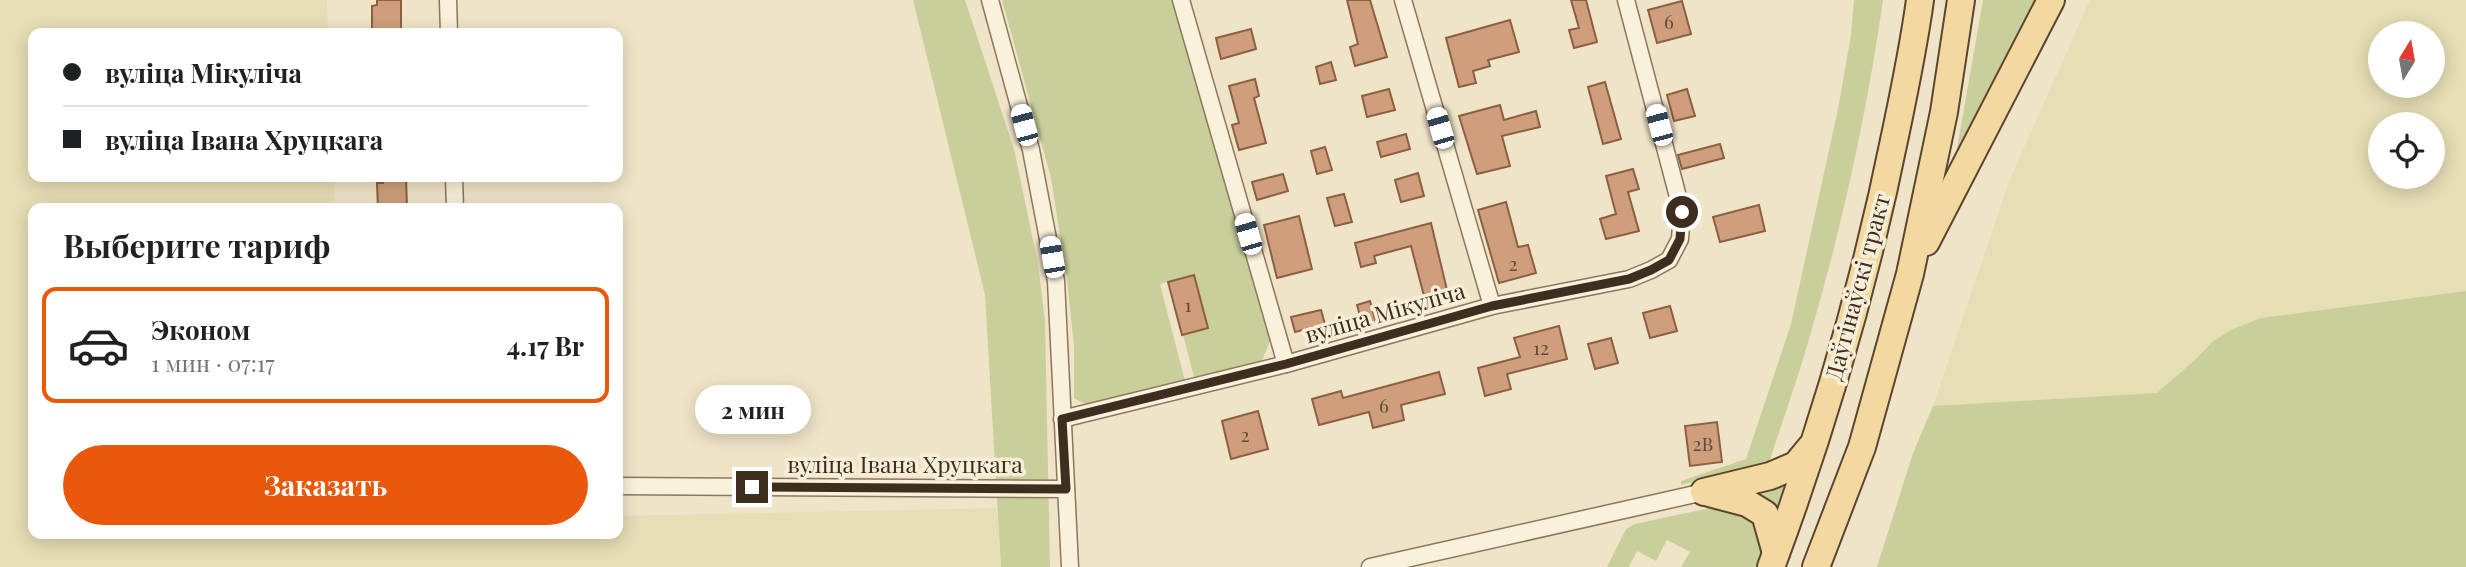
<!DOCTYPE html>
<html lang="ru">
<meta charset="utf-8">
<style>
body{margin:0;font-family:"Playfair Display",serif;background:#f6f6f6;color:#202124;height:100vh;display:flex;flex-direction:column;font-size:26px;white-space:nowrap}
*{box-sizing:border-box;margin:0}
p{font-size:23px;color:#757577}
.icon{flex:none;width:38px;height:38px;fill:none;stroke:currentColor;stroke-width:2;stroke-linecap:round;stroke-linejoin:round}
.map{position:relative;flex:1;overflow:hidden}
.drawer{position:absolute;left:28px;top:203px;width:595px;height:336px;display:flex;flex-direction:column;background:#fff;border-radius:14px;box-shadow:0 4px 18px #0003}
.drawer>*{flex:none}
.banner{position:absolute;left:28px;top:28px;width:595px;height:154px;border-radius:14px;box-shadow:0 4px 18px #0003;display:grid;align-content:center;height:154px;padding:0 35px;background:#fff}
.needle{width:46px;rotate:11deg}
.tools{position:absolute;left:2368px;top:21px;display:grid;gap:14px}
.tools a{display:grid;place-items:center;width:77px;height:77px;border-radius:50%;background:#fff;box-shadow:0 4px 18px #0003;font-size:35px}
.end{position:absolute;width:32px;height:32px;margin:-16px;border:9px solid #3d2e20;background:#fff;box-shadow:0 0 0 4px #fff}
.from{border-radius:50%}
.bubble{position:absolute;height:49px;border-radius:24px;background:#fff;box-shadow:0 4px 18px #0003;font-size:23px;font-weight:700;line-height:49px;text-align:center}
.car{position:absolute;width:21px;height:42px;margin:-21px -10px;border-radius:9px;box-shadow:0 0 5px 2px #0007;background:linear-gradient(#fff 24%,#345 0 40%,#fff 0 76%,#345 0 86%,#fff 0)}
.banner b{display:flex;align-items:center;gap:24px;height:66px;font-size:26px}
.banner b+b{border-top:2px solid #e0e0e0}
.banner i{width:18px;height:18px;background:#202124}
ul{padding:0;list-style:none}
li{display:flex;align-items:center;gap:21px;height:116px;margin:0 14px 10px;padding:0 21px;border:4px solid transparent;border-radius:14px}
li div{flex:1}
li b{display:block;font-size:26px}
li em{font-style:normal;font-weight:700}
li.on{border-color:#ea580c}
li>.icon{width:63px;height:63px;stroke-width:1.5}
h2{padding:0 35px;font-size:32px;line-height:84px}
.primary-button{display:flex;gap:14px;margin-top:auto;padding:14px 35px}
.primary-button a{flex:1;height:80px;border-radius:42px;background:#ea580c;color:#fff;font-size:28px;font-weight:700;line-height:80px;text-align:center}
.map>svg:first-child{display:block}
.farmland{fill:#e6deb5;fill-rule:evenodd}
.green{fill:#c9cf9b}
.building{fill:#cf9f7d;stroke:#8d5f41;stroke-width:2}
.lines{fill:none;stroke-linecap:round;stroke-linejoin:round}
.street-casing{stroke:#8d765c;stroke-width:19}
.primary-casing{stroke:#5b4430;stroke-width:30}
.street{stroke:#faf1dc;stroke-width:16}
.primary{stroke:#f3d9a0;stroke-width:26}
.route{stroke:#3d2e20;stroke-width:9}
.labels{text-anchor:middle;stroke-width:7;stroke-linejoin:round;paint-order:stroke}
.number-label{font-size:19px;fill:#624a37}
.street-label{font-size:23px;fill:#3d2e20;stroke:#f7eed8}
</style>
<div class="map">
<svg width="2466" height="567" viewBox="0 0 2466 567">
<rect width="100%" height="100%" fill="#f0e4c8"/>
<g class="farmland">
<path d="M 0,0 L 327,0 L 328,33 L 33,33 L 33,177 L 334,177 L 335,208 L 33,208 L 33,534 L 618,534 L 618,516 L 997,508 L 1001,567 L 0,567 Z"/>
<path d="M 2090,0 L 2466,0 L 2466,291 L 2261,318 L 2212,342 L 2196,359 L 2157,393 L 1933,406 L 2009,181 ZM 2380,33 L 2432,33 L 2432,86 L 2380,86 ZM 2380,124 L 2432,124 L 2432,177 L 2380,177 Z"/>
</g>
<g class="green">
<path d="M 913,0 L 965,0 L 1014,149 L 1038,264 L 1045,321 L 1050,567 L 1001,567 L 985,295 Z"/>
<path d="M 1002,0 L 1173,0 L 1272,336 L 1261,363 L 1194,377 L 1183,335 L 1208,328 L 1194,274 L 1160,284 L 1185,381 L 1086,405 L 1074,398 L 1074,347 L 1067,279 L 1051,178 Z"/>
<path d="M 1854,0 L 1883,0 C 1867,112 1843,223 1811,332 C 1799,376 1783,419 1769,463 L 1681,485 L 1681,481 L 1746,459 L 1791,324 L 1838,109 L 1851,35 Z"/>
<path d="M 1983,0 L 2038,0 L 1955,160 Z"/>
<path d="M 2466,291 L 2466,567 L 1877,567 L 1913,453 L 1933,406 L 2157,393 L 2196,359 L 2212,342 L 2233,329 L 2261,318 Z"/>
<path d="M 1795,477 L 1777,523 L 1739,493 Z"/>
<path d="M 1733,503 L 1741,504 L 1766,535 L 1756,567 L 1681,567 L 1690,552 L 1667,540 L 1656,561 L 1637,551 L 1629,567 L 1607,567 L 1626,529 L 1635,524 Z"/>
</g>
<g class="building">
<path d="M 377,0 L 401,0 L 401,33 L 372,33 L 372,6 L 377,5 Z"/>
<path d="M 1347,0 L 1370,0 L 1387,57 L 1355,66 L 1350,47 L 1358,44 Z"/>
<path d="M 1571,0 L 1586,0 L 1597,42 L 1574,48 L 1569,30 L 1579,28 Z"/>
<path d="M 1682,1 L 1691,34 L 1657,43 L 1648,10 Z"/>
<path d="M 1510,20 L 1519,52 L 1488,60 L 1490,66 L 1473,71 L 1476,83 L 1459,87 L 1446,38 Z"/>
<path d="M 1251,29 L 1256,49 L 1221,59 L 1216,38 Z"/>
<path d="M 1331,62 L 1336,80 L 1320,84 L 1316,67 Z"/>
<path d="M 1255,79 L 1259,96 L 1254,98 L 1266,143 L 1239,150 L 1232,125 L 1239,123 L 1229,86 Z"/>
<path d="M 1605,82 L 1621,139 L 1603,144 L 1588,87 Z"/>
<path d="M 1389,89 L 1395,110 L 1367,117 L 1362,96 Z"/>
<path d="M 1687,89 L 1695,116 L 1674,121 L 1667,95 Z"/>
<path d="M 1500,105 L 1504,120 L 1536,111 L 1540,127 L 1502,136 L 1510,166 L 1477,174 L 1459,116 Z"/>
<path d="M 1406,134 L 1410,149 L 1381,157 L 1377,142 Z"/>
<path d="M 1720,144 L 1724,158 L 1682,169 L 1678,155 Z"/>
<path d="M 1325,147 L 1332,170 L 1317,174 L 1311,151 Z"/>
<path d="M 1633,169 L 1639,189 L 1628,192 L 1639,231 L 1606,239 L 1600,219 L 1616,214 L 1606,176 Z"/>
<path d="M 1418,173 L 1424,196 L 1401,202 L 1395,180 Z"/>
<path d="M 1283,174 L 1288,191 L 1257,200 L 1252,182 Z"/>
<path d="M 383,177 L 406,177 L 407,208 L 378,208 L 377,183 L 383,183 Z"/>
<path d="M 1344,194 L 1352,222 L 1335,226 L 1327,198 Z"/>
<path d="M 1506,202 L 1518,247 L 1528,245 L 1536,273 L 1499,283 L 1478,210 Z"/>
<path d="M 1759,205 L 1765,231 L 1720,242 L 1713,217 Z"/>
<path d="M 1299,216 L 1312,269 L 1277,278 L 1264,225 Z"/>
<path d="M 1431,223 L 1447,290 L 1424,296 L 1411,246 L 1374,256 L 1376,263 L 1361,267 L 1355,243 Z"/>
<path d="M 1194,275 L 1208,328 L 1182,335 L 1168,282 Z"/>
<path d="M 1370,301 L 1376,323 L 1363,327 L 1357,305 Z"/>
<path d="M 1670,306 L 1677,331 L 1650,338 L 1643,313 Z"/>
<path d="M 1321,310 L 1325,324 L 1295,332 L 1291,317 Z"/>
<path d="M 1559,326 L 1567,359 L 1507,374 L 1511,389 L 1485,396 L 1478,368 L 1520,357 L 1514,338 Z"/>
<path d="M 1611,338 L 1618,363 L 1595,369 L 1588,344 Z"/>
<path d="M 1439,372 L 1445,394 L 1401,405 L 1404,420 L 1373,428 L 1369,412 L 1319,425 L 1312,399 L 1341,391 L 1343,398 Z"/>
<path d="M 1258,411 L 1268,449 L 1231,459 L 1222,421 Z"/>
<path d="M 1717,422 L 1722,462 L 1690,466 L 1685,426 Z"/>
</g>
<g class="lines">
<g class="street-casing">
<g id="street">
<path d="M 448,0 L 449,33"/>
<path d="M 990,0 L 1031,150 L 1056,281 L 1070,567"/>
<path d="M 1181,0 L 1286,364"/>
<path d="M 1403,0 L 1492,306"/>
<path d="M 454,177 L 455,208"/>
<path d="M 1062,419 L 1286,364 L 1492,306 L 1629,279 L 1651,270 L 1669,260 L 1680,239 L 1682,212 L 1626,0"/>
<path d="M 618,486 L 1066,489"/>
<path d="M 1370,567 L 1704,492"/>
</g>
</g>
<g class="primary-casing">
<g id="primary">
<path d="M 1926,242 L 2051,0"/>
<path d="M 1704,492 L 1770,476 L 1796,465 L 1810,448"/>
<path d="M 1709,493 L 1747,503 L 1765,514 L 1776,553"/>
<path d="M 1771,567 C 1824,425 1866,280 1896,131 C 1905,88 1914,44 1920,0"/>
<path d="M 1816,567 L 1862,447 L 1910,274 L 1944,112 L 1961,0"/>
</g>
</g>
<use href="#street" class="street"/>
<use href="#primary" class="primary"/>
</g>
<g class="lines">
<path class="route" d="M 752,487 L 1066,489 L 1062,419 L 1286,364 L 1492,306 L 1629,279 L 1651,270 L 1669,260 L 1680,239 L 1682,212"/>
</g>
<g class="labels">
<g class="number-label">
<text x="1669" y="29">6</text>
<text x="1513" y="271">2</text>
<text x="1188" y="312">1</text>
<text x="1541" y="355">12</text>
<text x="1384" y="413">6</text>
<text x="1245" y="442">2</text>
<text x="1703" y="451">2В</text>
</g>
<g class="street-label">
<text transform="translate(1858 287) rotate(-75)" y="8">Даўгінаўскі тракт</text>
<text transform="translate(1385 313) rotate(-16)" y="8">вуліца Мікуліча</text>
<text x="905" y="473">вуліца Івана Хруцкага</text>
</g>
</g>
</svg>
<div class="tools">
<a><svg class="needle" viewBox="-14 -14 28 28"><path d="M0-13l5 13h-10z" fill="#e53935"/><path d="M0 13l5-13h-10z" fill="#757577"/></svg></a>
<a><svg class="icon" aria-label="locate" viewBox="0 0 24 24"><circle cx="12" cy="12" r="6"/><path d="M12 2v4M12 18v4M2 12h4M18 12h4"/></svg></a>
</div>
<i class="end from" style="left:1682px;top:212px"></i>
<i class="end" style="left:752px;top:487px"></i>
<div class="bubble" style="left:695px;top:385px;width:116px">2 мин</div>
<i class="car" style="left:1024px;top:125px;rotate:345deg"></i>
<i class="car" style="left:1659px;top:125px;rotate:345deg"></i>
<i class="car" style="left:1440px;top:128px;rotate:344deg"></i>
<i class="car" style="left:1248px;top:234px;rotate:344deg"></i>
<i class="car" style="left:1052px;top:257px;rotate:350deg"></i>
<div class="banner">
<b><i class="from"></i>вуліца Мікуліча</b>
<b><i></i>вуліца Івана Хруцкага</b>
</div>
<section class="drawer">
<h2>Выберите тариф</h2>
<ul>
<li class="on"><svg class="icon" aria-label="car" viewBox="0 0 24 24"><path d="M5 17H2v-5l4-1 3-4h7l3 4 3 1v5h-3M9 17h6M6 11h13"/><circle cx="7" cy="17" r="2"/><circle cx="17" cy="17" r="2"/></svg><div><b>Эконом</b><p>1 мин · 07:17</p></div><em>4.17 Br</em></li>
</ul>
<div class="primary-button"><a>Заказать</a></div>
</section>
</div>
